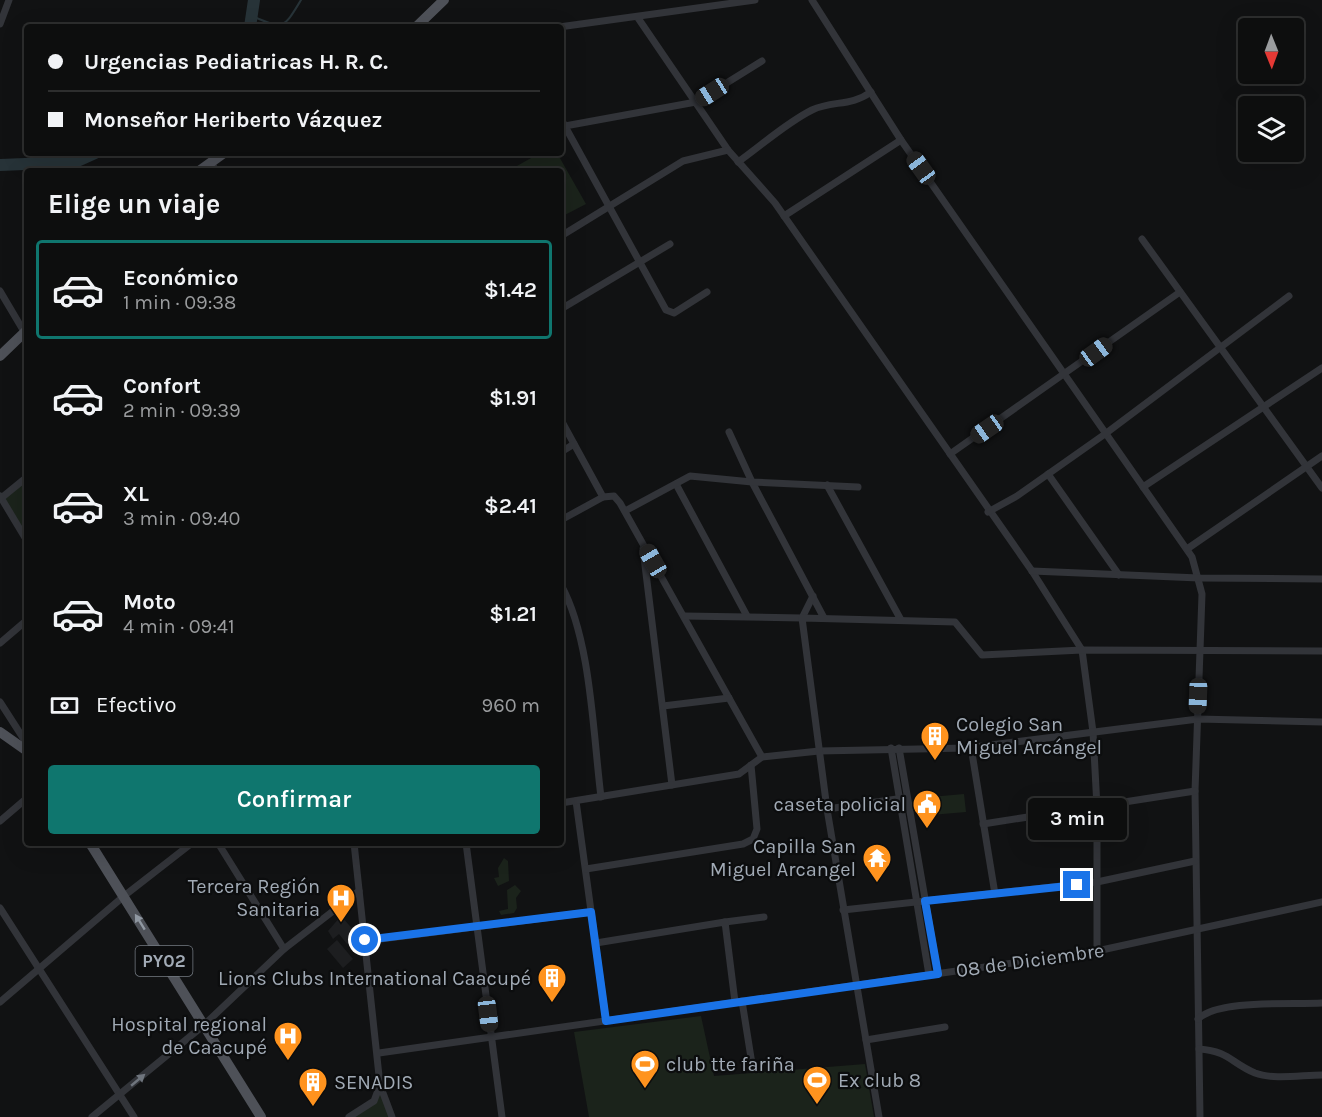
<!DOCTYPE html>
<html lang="es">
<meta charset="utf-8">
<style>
body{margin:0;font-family:Karla,sans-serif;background:#1b1c1c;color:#f1f3f6;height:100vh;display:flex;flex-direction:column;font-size:22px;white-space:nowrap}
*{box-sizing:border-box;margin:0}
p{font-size:20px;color:#9a9c9e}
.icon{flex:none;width:33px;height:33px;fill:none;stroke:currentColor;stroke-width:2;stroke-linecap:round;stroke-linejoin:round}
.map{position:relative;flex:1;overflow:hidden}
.drawer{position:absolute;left:24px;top:168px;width:540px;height:678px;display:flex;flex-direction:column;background:#0d0e0e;border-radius:6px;box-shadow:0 6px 24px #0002,0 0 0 2px #2d2e2e}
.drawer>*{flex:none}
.hud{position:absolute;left:24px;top:24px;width:540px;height:132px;border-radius:6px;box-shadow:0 6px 24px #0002,0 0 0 2px #2d2e2e;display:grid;align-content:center;height:132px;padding:0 24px;background:#0d0e0e}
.needle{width:39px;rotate:179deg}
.buttons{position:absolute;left:1238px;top:18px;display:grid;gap:12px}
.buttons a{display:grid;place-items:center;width:66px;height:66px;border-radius:6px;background:#0d0e0e;box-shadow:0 6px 24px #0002,0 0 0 2px #2d2e2e;font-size:30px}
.end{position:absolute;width:27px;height:27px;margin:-14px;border:8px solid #1a73e8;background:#fff;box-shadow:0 0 0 3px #fff}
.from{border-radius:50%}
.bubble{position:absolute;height:42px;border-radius:6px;background:#0d0e0e;box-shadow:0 6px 24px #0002,0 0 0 2px #2d2e2e;font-size:20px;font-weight:600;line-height:42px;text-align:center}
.car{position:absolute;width:18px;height:36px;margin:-18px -9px;border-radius:8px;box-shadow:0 0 4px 2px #0007;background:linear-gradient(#222 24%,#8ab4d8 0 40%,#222 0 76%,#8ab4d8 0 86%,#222 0)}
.hud b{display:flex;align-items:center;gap:21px;height:57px;font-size:22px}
.hud b+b{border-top:2px solid #2d2e2e}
.hud i{width:15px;height:15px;background:#f1f3f6}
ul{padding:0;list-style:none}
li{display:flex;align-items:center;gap:18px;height:99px;margin:0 12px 9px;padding:0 12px;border:3px solid transparent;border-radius:6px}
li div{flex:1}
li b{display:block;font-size:22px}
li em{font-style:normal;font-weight:600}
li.selected{border-color:#0f766e}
li>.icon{width:54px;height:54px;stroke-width:1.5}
h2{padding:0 24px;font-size:27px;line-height:72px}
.pay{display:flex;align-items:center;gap:15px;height:66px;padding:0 24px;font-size:22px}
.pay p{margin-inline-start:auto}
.action{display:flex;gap:12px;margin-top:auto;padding:12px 24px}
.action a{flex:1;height:69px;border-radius:6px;background:#0f766e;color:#fff;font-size:24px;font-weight:600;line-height:69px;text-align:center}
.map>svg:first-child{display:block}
.built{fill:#1d1e20}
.green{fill:#1b231b}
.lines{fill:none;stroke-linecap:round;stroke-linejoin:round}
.stream{stroke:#273338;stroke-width:2}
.river{stroke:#273338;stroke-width:12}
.minor{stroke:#323439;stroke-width:7}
.primary{stroke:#4e5158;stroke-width:10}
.oneway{fill:#9098a2}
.oneway2{fill:#6f757d}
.route{stroke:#1a73e8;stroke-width:8}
.labels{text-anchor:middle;stroke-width:4.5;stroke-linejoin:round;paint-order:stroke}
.shield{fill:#0c0d0e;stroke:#747b83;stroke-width:1.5}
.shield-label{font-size:18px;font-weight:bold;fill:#a1aab5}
.poi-label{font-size:20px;fill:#a1aab5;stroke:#0c0d0e;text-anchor:end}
.street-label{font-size:20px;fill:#a1aab5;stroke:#0c0d0e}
</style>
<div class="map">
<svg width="1322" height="1117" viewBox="0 0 1322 1117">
<rect width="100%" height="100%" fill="#111213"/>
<g class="built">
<path d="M 341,916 L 357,934 L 347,944 L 339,934 L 333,939 L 328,931 Z"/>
<path d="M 337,940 L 353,959 L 343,968 L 327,949 Z"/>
</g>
<g class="green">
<path d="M 540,153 L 557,153 L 586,204 L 561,217 L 561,171 L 508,171 Z"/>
<path d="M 27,477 L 27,541 L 1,498 Z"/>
<path d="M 964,794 L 966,812 L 931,815 L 930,797 Z"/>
<path d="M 504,858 L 508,861 L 509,881 L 498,886 L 494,878 L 499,877 L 498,868 Z"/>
<path d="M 515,885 L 521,891 L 516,898 L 517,908 L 514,913 L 501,915 L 499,911 L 508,909 L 507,890 Z"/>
<path d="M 701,1016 L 714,1076 L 865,1064 L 874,1117 L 589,1117 L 574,1032 Z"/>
<path d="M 380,1085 L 392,1117 L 351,1117 L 374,1101 Z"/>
</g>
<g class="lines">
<path class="stream" d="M 252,16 C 284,30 284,28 301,0"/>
<g class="river">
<path d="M 250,27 L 254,0"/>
<path d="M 0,165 L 75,162 L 95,153"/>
</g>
<g class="minor">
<path d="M 812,0 L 901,140 L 1192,557 L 1202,594 L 1195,791 L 1200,1117"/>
<path d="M 638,18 L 728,150 L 775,203 L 1032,571 L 1082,650 L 1093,732 L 1097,807 L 1097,951"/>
<path d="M 0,24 L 9,0"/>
<path d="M 559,27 L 755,0"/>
<path d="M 561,119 L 666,310 L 674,313 L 707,292"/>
<path d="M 565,126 L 696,102 L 762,61"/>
<path d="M 211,162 L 216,171"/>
<path d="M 738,162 C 762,145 786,123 812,110 C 833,100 850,107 871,92"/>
<path d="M 784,216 L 901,140"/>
<path d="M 561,236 L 683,161 L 728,150"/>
<path d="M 1142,239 L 1322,488"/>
<path d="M 0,291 L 26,335"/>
<path d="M 561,309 L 670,244"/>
<path d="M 561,420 L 603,497"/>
<path d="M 729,432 L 752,482 L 824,618"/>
<path d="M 561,452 L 574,444"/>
<path d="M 950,454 L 1180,292"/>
<path d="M 1048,474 L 1119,575"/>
<path d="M 676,484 L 747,616"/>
<path d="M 827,485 L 901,620"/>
<path d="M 1143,487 L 1322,368"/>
<path d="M 0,496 L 27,541"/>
<path d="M 0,499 L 27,477"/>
<path d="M 625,511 L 690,476 L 752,482 L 858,487"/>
<path d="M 988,512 L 1017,496 L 1105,434 L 1289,296"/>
<path d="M 561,520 L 603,497 L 614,496 L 620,503 L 762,757"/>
<path d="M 643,549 L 672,785"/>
<path d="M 1187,549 L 1322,456"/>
<path d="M 1032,571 L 1199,578 L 1322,579"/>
<path d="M 561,585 C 591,639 593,734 601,797"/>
<path d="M 684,616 L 802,618 L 813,596"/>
<path d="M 0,643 L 27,620"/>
<path d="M 0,702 L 27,744"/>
<path d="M 663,706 L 729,698"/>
<path d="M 971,747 L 995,894"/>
<path d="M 891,748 L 929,975"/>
<path d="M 899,748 L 938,974"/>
<path d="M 576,801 L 606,1021"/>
<path d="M 561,803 L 739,774 L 762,757 L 819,751 L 967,748 L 1198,719 L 1322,722"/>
<path d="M 827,809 L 904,798"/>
<path d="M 0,821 L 27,798"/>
<path d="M 983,824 L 1195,791"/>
<path d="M 218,843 L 284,949"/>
<path d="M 466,843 L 502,1117"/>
<path d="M 586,869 L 743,844 L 753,839 L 757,829 L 751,765"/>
<path d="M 0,908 L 134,1117"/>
<path d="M 843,910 L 1097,882 L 1195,861"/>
<path d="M 725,922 L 764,917"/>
<path d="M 365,941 L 591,912"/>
<path d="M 596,943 L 725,922 L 735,1002"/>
<path d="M 742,1001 L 752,1064"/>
<path d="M 0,1002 L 124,896 L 192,843"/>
<path d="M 1198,1019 C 1219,999 1292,1005 1322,1003"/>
<path d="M 866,1040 L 945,1027"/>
<path d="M 1199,1049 C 1229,1051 1231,1063 1255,1073 C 1273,1080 1302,1075 1322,1075"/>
<path d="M 379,1053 L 1097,951 L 1322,902"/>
<path d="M 380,1085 L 392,1117"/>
<path d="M 92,1117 L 204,1025 L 284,949 L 359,891"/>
<path d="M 349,1117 L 374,1101 L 380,1085 L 354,843"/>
<path d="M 879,1117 L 827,809 L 802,618 L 955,622 L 982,655 L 1082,650 L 1322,651"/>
</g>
<g class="primary">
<path d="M 416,27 L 444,0"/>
<path d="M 199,171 L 224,153"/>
<path d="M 0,356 L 27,330"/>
<path d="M 0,732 L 27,751"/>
<path d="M 90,843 L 261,1117"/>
</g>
</g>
<defs><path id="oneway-solid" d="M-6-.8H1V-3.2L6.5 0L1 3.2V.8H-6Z" transform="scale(1.5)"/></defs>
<use class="oneway" href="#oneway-solid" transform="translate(140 922) rotate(-122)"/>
<use class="oneway2" href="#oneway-solid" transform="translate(138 1080) rotate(-40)"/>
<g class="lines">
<path class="route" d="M 365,940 L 591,912 L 606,1021 L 938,974 L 925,901 L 1077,885"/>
</g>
<defs>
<g id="building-pin" transform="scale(1.5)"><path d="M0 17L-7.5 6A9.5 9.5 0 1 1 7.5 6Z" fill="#ff931e" stroke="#0c0d0e"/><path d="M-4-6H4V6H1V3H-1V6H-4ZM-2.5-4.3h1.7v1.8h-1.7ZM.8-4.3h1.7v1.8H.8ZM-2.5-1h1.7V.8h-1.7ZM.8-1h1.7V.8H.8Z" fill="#fff"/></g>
<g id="civic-pin" transform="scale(1.5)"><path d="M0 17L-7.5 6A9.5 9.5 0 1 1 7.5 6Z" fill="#ff931e" stroke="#0c0d0e"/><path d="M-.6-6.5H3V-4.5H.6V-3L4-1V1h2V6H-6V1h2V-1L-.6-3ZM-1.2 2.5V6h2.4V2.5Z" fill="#fff"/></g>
<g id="temple-pin" transform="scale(1.5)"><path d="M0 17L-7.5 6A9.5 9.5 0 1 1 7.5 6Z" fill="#ff931e" stroke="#0c0d0e"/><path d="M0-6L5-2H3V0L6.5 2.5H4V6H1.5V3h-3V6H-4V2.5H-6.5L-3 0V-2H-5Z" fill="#fff"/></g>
<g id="hospital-pin" transform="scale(1.5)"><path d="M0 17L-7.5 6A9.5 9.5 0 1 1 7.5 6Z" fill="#ff931e" stroke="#0c0d0e"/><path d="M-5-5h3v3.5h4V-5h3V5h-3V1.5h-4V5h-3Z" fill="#fff"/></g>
<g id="stadium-pin" transform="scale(1.5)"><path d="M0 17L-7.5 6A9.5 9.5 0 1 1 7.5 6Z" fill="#ff931e" stroke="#0c0d0e"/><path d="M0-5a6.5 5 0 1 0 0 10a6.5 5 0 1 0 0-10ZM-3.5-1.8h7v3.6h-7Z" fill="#fff"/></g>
</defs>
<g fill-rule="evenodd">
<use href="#building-pin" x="935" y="736"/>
<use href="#civic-pin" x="927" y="804"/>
<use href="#temple-pin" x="877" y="858"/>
<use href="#hospital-pin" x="341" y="898"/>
<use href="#building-pin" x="552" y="978"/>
<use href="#hospital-pin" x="288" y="1036"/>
<use href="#stadium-pin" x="645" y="1064"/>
<use href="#stadium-pin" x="817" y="1080"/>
<use href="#building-pin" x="313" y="1082"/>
</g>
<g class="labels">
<rect class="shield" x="135.5" y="946" width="57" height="30" rx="4.5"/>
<g class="shield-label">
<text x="164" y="967">PY02</text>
</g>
<g class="poi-label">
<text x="956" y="731" text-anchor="start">Colegio San<tspan x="956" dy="23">Miguel Arcángel</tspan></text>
<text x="906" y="811">caseta policial</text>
<text x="856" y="853">Capilla San<tspan x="856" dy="23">Miguel Arcangel</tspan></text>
<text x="320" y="893">Tercera Región<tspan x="320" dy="23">Sanitaria</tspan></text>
<text x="531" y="985">Lions Clubs International Caacupé</text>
<text x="267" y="1031">Hospital regional<tspan x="267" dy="23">de Caacupé</tspan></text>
<text x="666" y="1071" text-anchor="start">club tte fariña</text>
<text x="838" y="1087" text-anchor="start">Ex club 8</text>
<text x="334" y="1089" text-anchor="start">SENADIS</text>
</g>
<g class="street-label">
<text transform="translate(1030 960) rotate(-8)" y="7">08 de Diciembre</text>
</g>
</g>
</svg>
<div class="buttons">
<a><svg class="needle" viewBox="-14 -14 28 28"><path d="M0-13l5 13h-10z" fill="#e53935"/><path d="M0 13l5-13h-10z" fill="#9a9c9e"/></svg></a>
<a><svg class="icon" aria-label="layers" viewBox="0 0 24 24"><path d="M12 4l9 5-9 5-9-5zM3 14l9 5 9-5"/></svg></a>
</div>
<i class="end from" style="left:365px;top:940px"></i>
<i class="end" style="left:1077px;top:885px"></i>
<div class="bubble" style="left:1028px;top:798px;width:99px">3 min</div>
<i class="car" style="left:712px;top:92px;rotate:238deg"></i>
<i class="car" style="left:921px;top:168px;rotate:324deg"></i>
<i class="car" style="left:1096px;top:352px;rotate:54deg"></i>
<i class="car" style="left:987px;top:429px;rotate:235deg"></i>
<i class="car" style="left:653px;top:561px;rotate:330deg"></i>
<i class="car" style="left:1198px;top:696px;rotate:182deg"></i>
<i class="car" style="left:488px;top:1014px;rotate:173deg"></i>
<div class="hud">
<b><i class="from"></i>Urgencias Pediatricas H. R. C.</b>
<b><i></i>Monseñor Heriberto Vázquez</b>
</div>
<section class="drawer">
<h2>Elige un viaje</h2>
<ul>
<li class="selected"><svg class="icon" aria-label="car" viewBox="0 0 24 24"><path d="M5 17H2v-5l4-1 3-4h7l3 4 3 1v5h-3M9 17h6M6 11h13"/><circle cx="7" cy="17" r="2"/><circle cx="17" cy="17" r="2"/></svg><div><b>Económico</b><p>1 min · 09:38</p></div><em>$1.42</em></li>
<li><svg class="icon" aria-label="car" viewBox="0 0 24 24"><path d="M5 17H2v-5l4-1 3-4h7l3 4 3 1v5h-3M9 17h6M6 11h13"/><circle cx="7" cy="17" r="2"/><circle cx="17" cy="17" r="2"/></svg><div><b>Confort</b><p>2 min · 09:39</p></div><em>$1.91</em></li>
<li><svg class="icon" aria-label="car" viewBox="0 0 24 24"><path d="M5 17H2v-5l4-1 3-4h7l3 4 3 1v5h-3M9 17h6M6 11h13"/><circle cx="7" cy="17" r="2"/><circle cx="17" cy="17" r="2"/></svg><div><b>XL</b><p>3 min · 09:40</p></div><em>$2.41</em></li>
<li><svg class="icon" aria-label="car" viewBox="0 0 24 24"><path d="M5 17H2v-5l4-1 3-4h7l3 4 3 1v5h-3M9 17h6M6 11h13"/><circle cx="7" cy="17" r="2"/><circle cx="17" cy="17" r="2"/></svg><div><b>Moto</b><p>4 min · 09:41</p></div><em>$1.21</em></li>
</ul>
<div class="pay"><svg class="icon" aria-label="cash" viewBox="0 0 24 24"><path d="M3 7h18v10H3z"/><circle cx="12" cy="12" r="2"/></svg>Efectivo<p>960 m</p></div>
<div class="action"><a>Confirmar</a></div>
</section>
</div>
